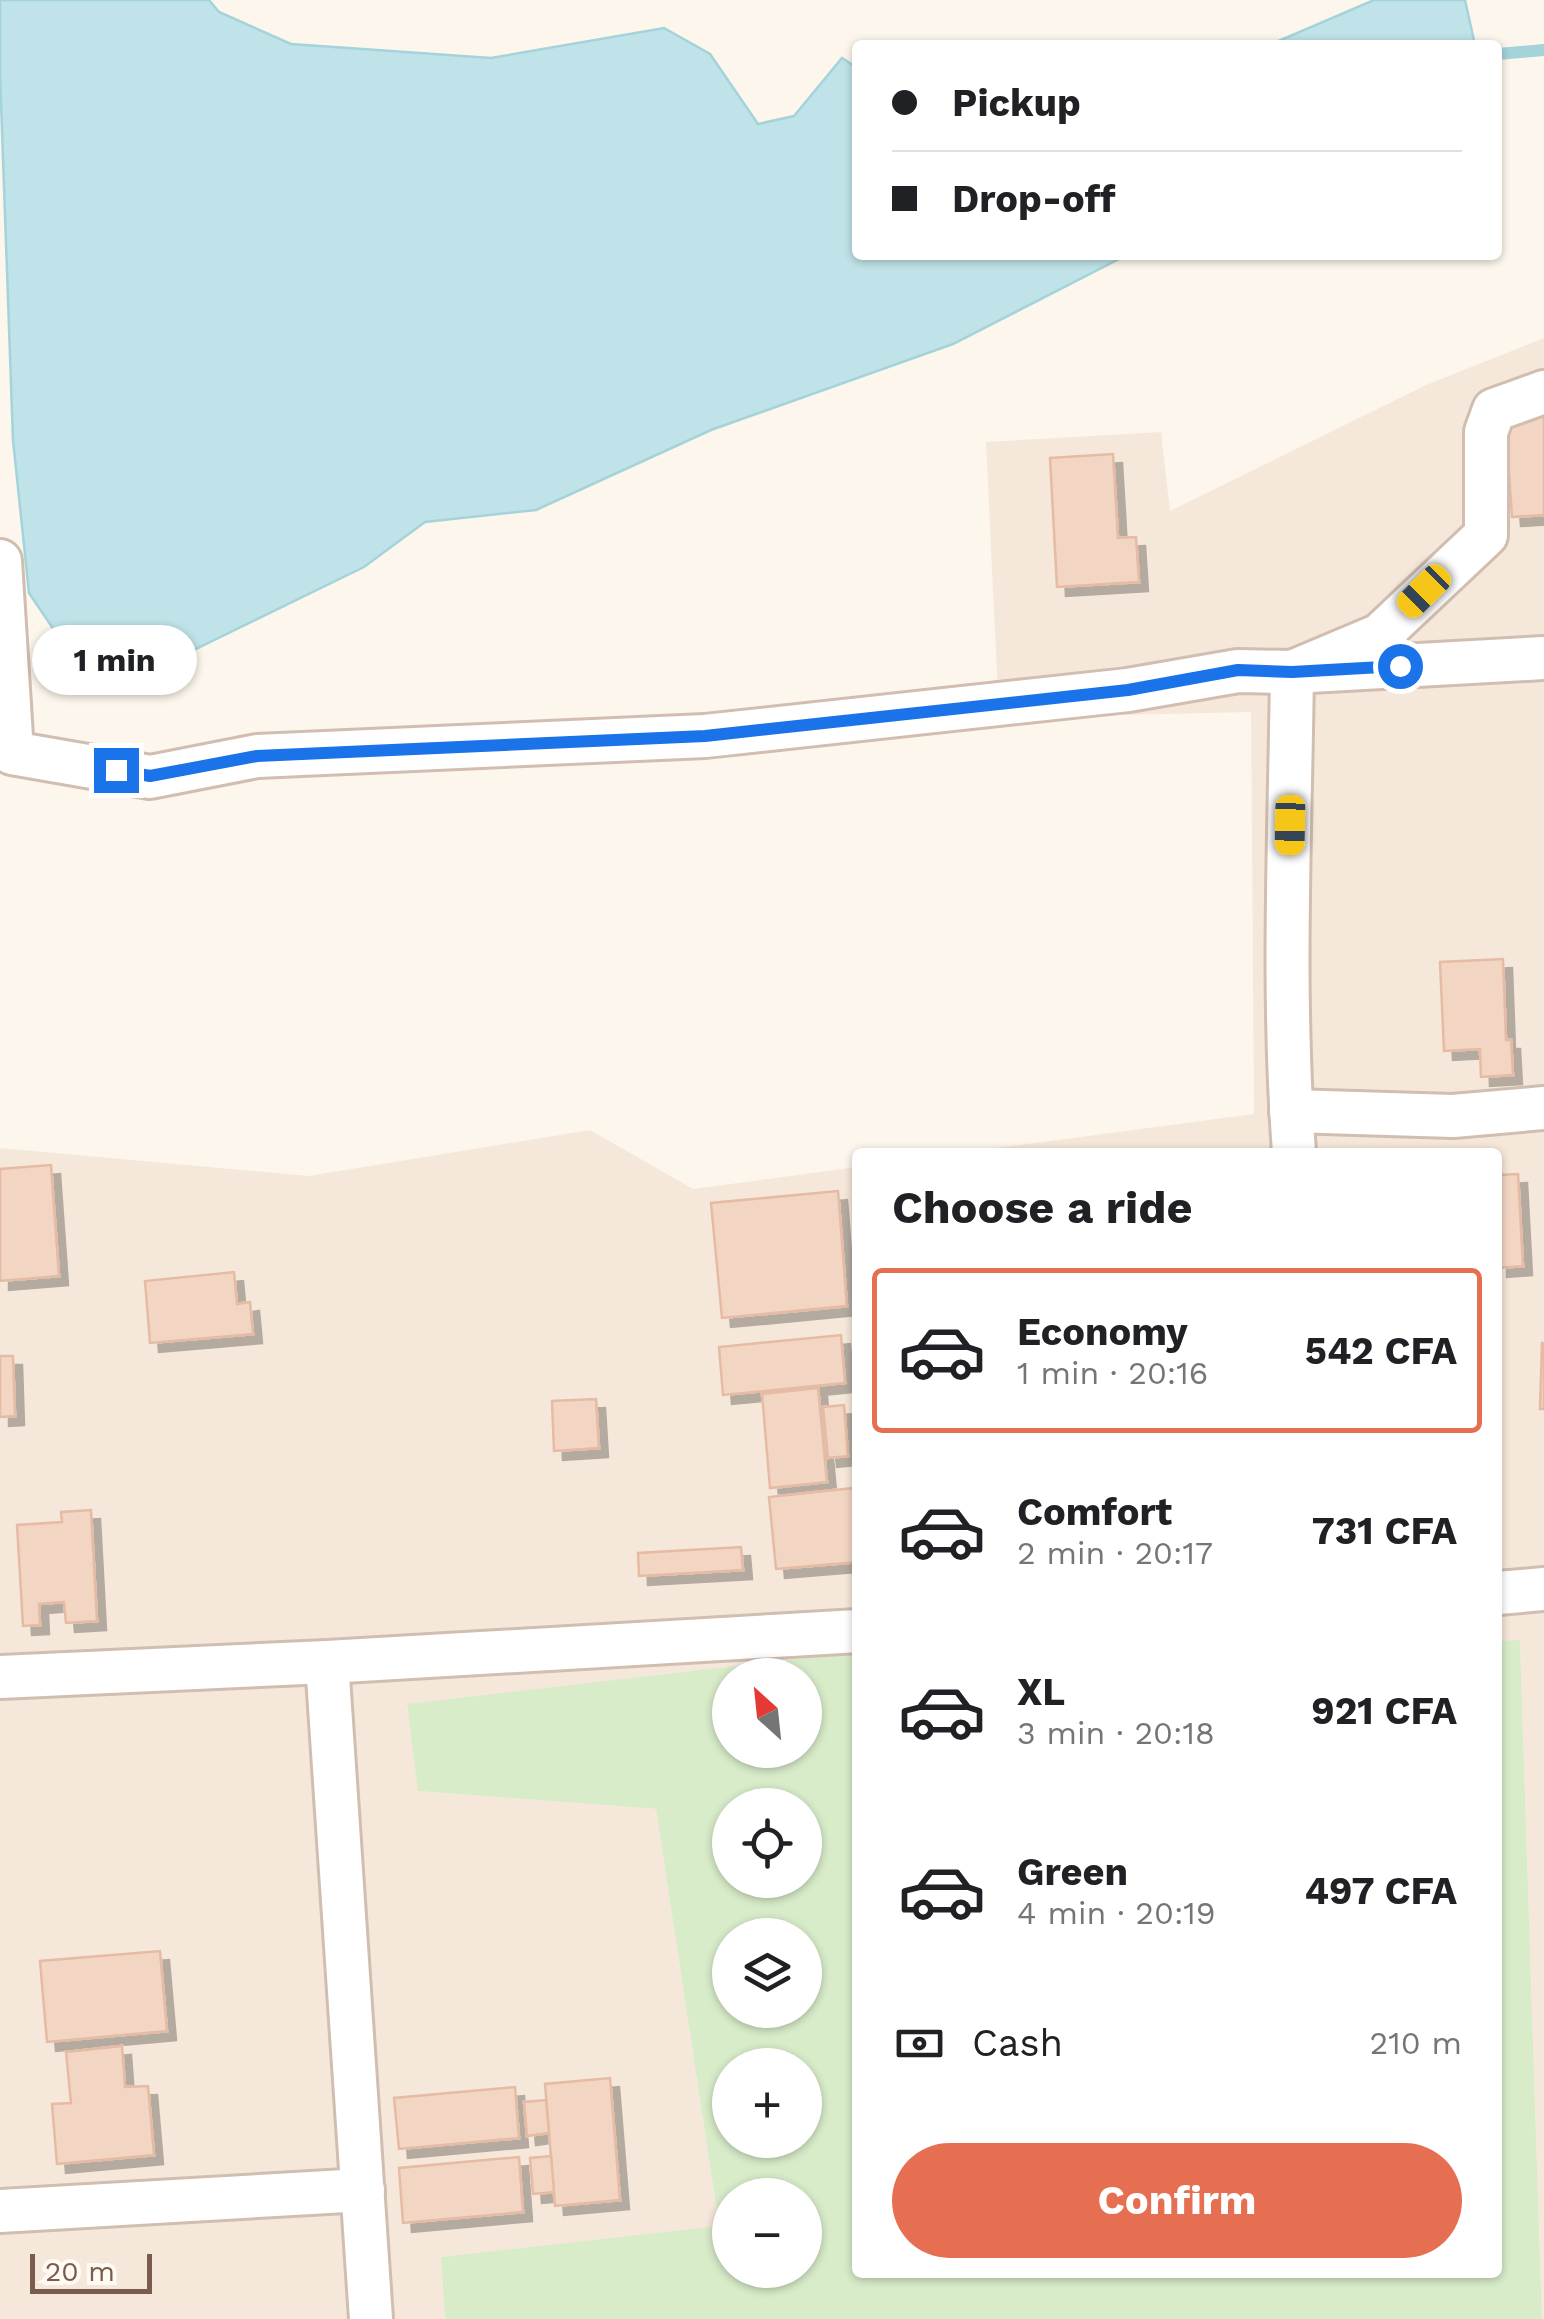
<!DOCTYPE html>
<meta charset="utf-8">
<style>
body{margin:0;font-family:"Work Sans",sans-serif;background:#f6f6f6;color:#202124;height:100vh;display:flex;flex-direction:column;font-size:38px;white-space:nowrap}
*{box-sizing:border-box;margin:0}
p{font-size:32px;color:#757577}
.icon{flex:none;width:55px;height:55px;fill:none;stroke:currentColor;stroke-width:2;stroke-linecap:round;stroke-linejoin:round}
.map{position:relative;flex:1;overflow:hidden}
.side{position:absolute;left:852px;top:1148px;width:650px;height:1130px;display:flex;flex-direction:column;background:#fff;border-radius:10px;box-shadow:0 2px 8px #0004}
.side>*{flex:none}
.banner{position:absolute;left:852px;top:40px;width:650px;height:220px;border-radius:10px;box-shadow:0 2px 8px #0004;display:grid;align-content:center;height:220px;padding:0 40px;background:#fff}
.needle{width:65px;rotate:333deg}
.controls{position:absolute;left:712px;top:1658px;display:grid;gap:20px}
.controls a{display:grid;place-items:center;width:110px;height:110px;border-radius:50%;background:#fff;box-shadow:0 2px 8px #0004;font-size:50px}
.scale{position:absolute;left:30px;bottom:25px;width:122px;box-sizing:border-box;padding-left:10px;border:5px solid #7a5c4d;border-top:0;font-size:28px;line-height:35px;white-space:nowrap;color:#7a5c4d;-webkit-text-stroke:8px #fffaf3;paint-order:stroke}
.end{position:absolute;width:45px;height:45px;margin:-22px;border:12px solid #1a73e8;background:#fff;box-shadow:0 0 0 5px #fff}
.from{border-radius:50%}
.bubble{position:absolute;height:70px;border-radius:35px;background:#fff;box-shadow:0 2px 8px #0004;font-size:32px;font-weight:700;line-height:70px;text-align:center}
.car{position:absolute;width:30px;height:60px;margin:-30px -15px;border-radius:12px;box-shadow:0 0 8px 2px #0007;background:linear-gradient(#f5c518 24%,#345 0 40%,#f5c518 0 76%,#345 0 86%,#f5c518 0)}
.banner b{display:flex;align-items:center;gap:35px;height:95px;font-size:38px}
.banner b+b{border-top:2px solid #e0e0e0}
.banner i{width:25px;height:25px;background:#202124}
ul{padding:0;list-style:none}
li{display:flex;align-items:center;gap:30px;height:165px;margin:0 20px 15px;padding:0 20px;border:5px solid transparent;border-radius:10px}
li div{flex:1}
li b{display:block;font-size:38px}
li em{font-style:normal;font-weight:700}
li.active{border-color:#e76f51}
li>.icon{width:90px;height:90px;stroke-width:1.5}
h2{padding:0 40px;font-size:45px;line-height:120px}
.pay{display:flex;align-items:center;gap:25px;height:110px;padding:0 40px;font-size:38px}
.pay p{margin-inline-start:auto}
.action{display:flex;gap:20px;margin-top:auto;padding:20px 40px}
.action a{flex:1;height:115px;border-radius:60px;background:#e76f51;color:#fff;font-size:40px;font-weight:700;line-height:115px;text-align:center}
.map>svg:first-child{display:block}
.residential{fill:#f5e8da}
.green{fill:#d8ecc9;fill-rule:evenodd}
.water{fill:#bfe3e8;stroke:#a5d3da;stroke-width:2.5}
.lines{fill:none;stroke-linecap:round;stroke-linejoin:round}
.stream{stroke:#a5d3da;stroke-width:12}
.building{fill:#f3d5c3;stroke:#e6bba3;stroke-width:2.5;filter:url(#shadow)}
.street-casing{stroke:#d1beb0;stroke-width:48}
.street{stroke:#fff;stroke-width:42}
.route{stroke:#1a73e8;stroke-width:12}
</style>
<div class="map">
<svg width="1544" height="2319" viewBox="0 0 1544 2319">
<defs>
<filter id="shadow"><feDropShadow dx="9" dy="9" stdDeviation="0" flood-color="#0004"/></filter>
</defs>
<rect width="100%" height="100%" fill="#fdf6ec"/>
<g class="residential">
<path d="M 1544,338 L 1544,2319 L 1542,2319 L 1520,1641 L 1498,1641 L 1498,1152 L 966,1152 L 1254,1114 L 1251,712 L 999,718 L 986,442 L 1161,432 L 1170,511 L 1426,385 Z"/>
<path d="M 590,1130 L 693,1189 L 857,1167 L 857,1652 L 407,1705 L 419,1791 L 656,1809 L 719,2227 L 441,2257 L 445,2319 L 0,2319 L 0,1148 L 309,1176 Z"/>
</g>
<path class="green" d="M 1520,1640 L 1542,2319 L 445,2319 L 441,2257 L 719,2226 L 656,1809 L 418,1791 L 407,1704 L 857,1652 L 858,2272 L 1498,2272 L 1498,1641 ZM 730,1675 L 805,1675 L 805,1750 L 730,1750 ZM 730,1805 L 805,1805 L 805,1880 L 730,1880 ZM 730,1935 L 805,1935 L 805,2010 L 730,2010 ZM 730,2065 L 805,2065 L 805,2140 L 730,2140 ZM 730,2195 L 805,2195 L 805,2270 L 730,2270 Z"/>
<g class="water">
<path d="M 0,0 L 209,0 L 219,12 L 291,44 L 491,58 L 664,28 L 710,54 L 758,124 L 794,116 L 842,58 L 857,68 L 858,255 L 1127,255 L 953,344 L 711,430 L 536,510 L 425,522 L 364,567 L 165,664 L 75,661 L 29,593 L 13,440 L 0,74 Z"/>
<path d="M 1374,0 L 1465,0 L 1475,45 L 1269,45 Z"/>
</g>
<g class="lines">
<path class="stream" d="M 1498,54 L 1544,50"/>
</g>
<g class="building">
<path d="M 1544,413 L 1544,515 L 1512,517 L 1505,415 Z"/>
<path d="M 1113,454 L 1118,538 L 1136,537 L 1139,582 L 1057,587 L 1050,458 Z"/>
<path d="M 1503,959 L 1506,1040 L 1511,1040 L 1513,1075 L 1481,1077 L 1480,1049 L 1444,1051 L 1440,962 Z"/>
<path d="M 51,1165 L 59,1276 L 0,1281 L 0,1169 Z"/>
<path d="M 1518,1174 L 1523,1266 L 1498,1268 L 1498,1175 Z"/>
<path d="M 838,1191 L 847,1306 L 722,1318 L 711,1203 Z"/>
<path d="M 234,1272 L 237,1304 L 250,1302 L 253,1334 L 150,1343 L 145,1281 Z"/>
<path d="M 841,1335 L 845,1383 L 723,1395 L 719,1347 Z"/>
<path d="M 1542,1343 L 1544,1343 L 1544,1409 L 1540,1409 Z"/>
<path d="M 0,1356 L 13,1356 L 15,1416 L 0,1417 Z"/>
<path d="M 818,1388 L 827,1482 L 770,1488 L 762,1394 Z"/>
<path d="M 596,1399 L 599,1448 L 554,1451 L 552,1401 Z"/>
<path d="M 844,1405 L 848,1456 L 828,1458 L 823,1407 Z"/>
<path d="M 854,1488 L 858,1562 L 776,1569 L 769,1497 Z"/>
<path d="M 91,1510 L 97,1621 L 66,1623 L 64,1602 L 39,1604 L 40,1625 L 23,1626 L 17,1525 L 62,1522 L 61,1512 Z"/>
<path d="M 741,1547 L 743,1570 L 639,1576 L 638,1553 Z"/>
<path d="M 160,1951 L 167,2031 L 47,2042 L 40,1961 Z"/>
<path d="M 122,2046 L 125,2087 L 148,2086 L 154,2155 L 57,2164 L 52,2104 L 71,2103 L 66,2052 Z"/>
<path d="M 610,2078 L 620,2200 L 555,2206 L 545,2084 Z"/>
<path d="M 515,2087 L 519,2138 L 399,2149 L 394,2098 Z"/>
<path d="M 546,2100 L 549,2133 L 527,2136 L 524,2102 Z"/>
<path d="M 551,2156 L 554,2192 L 533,2194 L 530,2158 Z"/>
<path d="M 519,2157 L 523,2212 L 403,2223 L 399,2168 Z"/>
</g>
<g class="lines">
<g class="street-casing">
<g id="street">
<path d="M 0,561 L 12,753 L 150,777 L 257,756 L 705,736 L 1128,690 L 1238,671 L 1292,672 L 1544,658"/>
<path d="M 1291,1111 L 1453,1116 L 1544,1108"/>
<path d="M 1294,1152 C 1282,993 1290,832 1292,672 L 1380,635 L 1486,535 L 1486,432 L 1494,410 L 1544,392"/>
<path d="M 1498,1593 L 1544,1589"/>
<path d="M 327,1662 L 371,2319"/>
<path d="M 0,1677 L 327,1662 L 858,1631"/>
<path d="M 0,2211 L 363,2190"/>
</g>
</g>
<use href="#street" class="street"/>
</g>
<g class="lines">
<path class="route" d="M 116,770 L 150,776 L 257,756 L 705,736 L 1128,690 L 1238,670 L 1292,672 L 1400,666"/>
</g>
</svg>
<div class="controls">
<a><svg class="needle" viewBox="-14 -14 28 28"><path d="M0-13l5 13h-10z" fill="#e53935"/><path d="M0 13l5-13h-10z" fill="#757577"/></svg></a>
<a><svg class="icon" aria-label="locate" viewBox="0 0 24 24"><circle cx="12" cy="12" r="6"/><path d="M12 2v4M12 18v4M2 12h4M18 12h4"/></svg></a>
<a><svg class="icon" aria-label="layers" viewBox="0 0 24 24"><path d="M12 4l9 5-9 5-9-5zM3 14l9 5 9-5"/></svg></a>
<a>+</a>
<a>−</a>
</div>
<div class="scale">20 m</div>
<i class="end from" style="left:1400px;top:666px"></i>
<i class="end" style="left:116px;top:770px"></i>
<div class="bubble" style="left:32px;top:625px;width:165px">1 min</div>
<i class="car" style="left:1424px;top:591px;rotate:225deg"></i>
<i class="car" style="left:1290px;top:825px;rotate:181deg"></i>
<div class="banner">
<b><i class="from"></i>Pickup</b>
<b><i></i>Drop-off</b>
</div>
<section class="side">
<h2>Choose a ride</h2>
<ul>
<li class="active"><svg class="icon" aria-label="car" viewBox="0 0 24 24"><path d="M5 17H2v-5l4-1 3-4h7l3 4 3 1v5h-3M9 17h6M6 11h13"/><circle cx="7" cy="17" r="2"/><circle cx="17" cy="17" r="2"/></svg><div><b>Economy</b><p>1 min · 20:16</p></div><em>542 CFA</em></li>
<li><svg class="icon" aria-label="car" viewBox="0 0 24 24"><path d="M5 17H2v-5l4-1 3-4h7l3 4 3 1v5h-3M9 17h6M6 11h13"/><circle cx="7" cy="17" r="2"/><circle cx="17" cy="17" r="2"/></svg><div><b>Comfort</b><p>2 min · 20:17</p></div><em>731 CFA</em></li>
<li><svg class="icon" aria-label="car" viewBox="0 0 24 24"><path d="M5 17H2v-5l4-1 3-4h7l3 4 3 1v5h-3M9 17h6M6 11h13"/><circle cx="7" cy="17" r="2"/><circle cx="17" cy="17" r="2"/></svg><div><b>XL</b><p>3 min · 20:18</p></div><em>921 CFA</em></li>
<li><svg class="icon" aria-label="car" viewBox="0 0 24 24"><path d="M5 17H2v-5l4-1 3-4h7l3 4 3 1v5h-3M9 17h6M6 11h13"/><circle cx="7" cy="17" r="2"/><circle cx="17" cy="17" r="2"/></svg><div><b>Green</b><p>4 min · 20:19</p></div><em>497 CFA</em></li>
</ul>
<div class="pay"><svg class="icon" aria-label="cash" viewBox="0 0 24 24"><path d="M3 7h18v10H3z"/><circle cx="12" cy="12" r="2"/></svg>Cash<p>210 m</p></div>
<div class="action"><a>Confirm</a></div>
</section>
</div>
